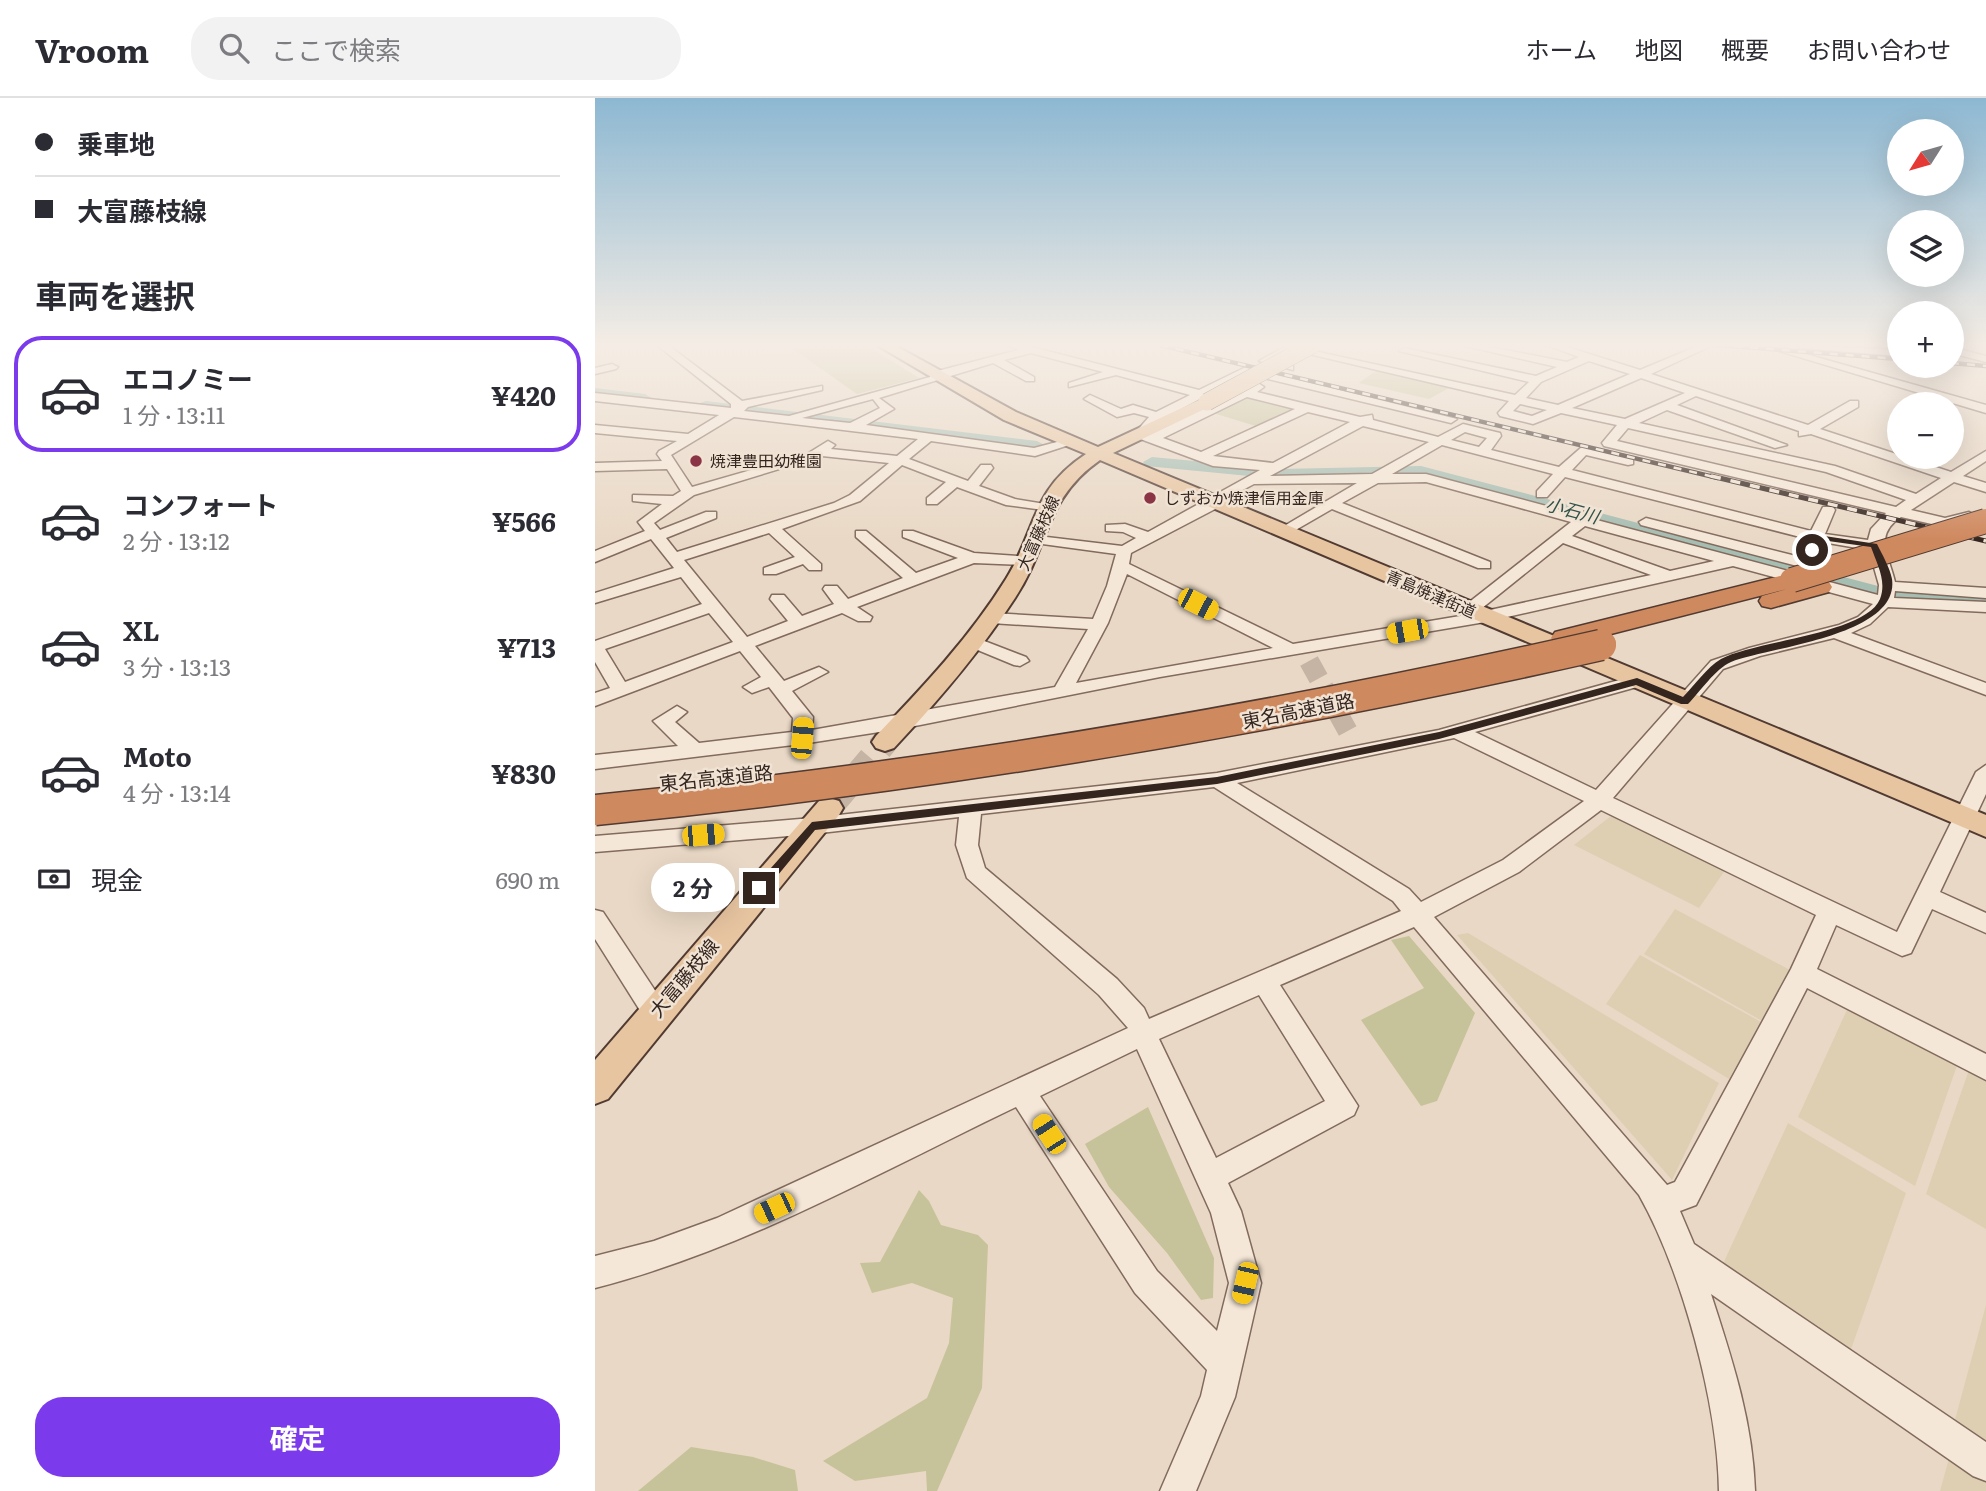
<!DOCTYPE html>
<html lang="ja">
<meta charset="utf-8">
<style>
body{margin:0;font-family:Literata,"Noto Sans JP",serif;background:#f2f2f3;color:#2b2b33;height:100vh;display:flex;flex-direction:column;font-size:26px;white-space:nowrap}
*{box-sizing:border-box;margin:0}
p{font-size:23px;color:#7c7c81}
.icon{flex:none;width:38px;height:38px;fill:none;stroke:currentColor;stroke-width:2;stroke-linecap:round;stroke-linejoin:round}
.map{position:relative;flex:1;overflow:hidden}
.drawer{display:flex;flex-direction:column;background:#fff;width:595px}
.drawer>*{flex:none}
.top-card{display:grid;align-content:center;height:154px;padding:0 35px;background:#fff}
.needle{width:46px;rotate:233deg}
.buttons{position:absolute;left:1292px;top:21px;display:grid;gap:14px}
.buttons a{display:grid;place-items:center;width:77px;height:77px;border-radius:50%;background:#fff;box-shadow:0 7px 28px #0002;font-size:35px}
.end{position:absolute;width:32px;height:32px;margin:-16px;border:9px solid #34251f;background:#fff;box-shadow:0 0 0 4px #fff}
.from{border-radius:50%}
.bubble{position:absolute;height:49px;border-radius:24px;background:#fff;box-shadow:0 7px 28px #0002;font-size:23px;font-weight:700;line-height:49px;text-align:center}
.car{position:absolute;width:21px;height:42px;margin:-21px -10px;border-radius:9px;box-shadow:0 0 5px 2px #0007;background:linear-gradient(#f5c518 24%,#345 0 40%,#f5c518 0 76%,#345 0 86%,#f5c518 0)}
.top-card b{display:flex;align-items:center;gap:24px;height:66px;font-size:26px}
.top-card b+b{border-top:2px solid #e1e1e2}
.top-card i{width:18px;height:18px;background:#2b2b33}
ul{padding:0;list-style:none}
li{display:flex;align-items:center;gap:21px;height:116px;margin:0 14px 10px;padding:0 21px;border:4px solid transparent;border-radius:28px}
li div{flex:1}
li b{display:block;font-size:26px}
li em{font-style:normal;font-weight:700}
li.current{border-color:#7c3aed}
li>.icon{width:63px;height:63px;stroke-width:1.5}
h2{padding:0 35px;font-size:32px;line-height:84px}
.pay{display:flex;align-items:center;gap:18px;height:77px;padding:0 35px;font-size:26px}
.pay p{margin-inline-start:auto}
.button{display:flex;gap:14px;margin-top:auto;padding:14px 35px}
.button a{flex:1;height:80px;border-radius:28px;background:#7c3aed;color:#fff;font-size:28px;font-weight:700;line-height:80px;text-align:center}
header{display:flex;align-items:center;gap:42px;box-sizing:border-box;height:98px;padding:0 35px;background:#fff;border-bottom:2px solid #e1e1e2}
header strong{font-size:33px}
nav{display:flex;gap:38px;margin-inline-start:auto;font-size:24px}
.search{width:490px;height:63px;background:#f2f2f3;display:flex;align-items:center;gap:18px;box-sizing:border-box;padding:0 24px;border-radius:28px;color:#7c7c81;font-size:26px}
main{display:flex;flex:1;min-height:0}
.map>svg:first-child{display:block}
.farmland{fill:#decfb3}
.green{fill:#c6c39a}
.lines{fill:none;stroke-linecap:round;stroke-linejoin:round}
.river{fill:#a6bdb2;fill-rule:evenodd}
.minor-tunnel{stroke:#c5b4a4;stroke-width:20;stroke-dasharray:20 10;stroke-linecap:butt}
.major-tunnel{stroke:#c5b4a4;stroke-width:26;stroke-dasharray:26 13;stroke-linecap:butt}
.minor-casing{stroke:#826a5d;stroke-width:3}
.major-casing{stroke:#503a31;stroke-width:4}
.highway-casing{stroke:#503a31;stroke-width:3}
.minor{fill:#f5e7d7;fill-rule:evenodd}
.major{fill:#e8c5a1;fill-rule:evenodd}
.highway{fill:#cf895f;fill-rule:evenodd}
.rail-far1-casing{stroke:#34251f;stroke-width:4.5}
.rail-casing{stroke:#34251f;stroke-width:5}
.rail-far1{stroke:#f1e3d4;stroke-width:2.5;stroke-dasharray:8;stroke-linecap:butt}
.rail{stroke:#f1e3d4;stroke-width:3.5;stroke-dasharray:10;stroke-linecap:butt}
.major-bridge-casing{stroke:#503a31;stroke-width:18;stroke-linecap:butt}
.highway-bridge-far1-casing{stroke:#503a31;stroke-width:26;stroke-linecap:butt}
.highway-bridge-casing{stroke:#503a31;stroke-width:33;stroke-linecap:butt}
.major-bridge{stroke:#e8c5a1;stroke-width:17}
.highway-bridge-far1{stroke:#cf895f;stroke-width:24}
.highway-bridge{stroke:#cf895f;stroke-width:30}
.route{fill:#34251f}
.poi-dot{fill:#8b3445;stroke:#f1e3d4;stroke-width:2.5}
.labels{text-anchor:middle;stroke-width:5;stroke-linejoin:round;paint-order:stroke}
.far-poi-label{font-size:16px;fill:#34251f;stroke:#f1e3d4;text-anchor:start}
.far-street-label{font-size:16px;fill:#34251f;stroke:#f1e3d4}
.far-water-label{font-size:18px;font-style:italic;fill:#305249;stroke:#f1e3d4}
.street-label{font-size:19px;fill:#34251f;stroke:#f1e3d4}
</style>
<header>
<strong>Vroom</strong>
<div class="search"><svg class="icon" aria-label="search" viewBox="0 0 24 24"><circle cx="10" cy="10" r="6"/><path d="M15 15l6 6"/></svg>ここで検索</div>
<nav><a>ホーム</a><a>地図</a><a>概要</a><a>お問い合わせ</a></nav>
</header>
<main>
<section class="drawer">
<div class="top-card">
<b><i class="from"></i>乗車地</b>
<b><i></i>大富藤枝線</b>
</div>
<h2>車両を選択</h2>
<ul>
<li class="current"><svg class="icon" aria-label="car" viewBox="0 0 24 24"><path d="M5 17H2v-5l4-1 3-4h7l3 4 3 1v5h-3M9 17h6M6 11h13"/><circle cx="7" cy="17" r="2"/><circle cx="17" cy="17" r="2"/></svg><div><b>エコノミー</b><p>1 分 · 13:11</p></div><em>¥420</em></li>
<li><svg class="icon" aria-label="car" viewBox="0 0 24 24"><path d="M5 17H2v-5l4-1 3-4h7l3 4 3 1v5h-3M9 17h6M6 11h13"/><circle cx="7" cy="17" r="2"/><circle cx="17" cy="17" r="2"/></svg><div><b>コンフォート</b><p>2 分 · 13:12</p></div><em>¥566</em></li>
<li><svg class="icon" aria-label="car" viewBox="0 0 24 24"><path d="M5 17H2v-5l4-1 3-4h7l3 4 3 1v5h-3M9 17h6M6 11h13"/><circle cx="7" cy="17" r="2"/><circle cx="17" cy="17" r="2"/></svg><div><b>XL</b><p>3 分 · 13:13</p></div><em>¥713</em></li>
<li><svg class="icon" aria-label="car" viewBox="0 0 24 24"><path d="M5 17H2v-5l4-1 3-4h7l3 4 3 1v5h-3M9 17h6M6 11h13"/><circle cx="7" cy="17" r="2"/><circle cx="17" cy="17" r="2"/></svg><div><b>Moto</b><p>4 分 · 13:14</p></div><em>¥830</em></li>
</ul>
<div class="pay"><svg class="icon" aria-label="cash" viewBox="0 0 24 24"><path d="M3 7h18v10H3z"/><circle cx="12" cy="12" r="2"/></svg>現金<p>690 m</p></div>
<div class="button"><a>確定</a></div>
</section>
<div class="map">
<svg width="1391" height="1393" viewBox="0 0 1391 1393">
<rect width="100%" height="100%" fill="#e9d8c5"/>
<g class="farmland">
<path d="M 1021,714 L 1133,768 L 1104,810 L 979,747 Z"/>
<path d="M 1080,811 L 1197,873 L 1169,924 L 1049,856 Z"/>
<path d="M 873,835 L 1124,985 L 1077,1082 L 862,837 Z"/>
<path d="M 1045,857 L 1166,924 L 1134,981 L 1011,906 Z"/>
<path d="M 1256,903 L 1365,959 L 1320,1088 L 1203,1019 Z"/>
<path d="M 1376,966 L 1391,974 L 1391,1131 L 1331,1096 Z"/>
<path d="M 1193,1025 L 1311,1095 L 1254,1257 L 1126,1170 Z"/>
<path d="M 1391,1207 L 1391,1351 L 1358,1329 Z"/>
<path d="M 1356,1353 L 1391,1377 L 1391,1393 L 1345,1393 Z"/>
</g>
<g class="green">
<path d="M 217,247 L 271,247 L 324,280 L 262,296 L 198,251 Z"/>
<path d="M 782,272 L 853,288 L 854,290 L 834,301 L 764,285 Z"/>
<path d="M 653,298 L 700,310 L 701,312 L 664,329 L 615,314 Z"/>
<path d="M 814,838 L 880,915 L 842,1003 L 826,1008 L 766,922 L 829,890 L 796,842 Z"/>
<path d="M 553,1009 L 619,1160 L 618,1200 L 606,1202 L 572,1155 L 514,1089 L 490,1046 Z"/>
<path d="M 324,1092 L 334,1103 L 346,1127 L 383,1137 L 393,1147 L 387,1290 L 342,1393 L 332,1393 L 331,1373 L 260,1383 L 228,1363 L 332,1300 L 354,1245 L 358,1200 L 317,1185 L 277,1195 L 265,1165 L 285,1164 Z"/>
<path d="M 96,1349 L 158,1359 L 200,1372 L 203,1393 L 43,1393 Z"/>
</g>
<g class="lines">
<g class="river">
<path d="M 0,290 L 50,296 L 58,301 L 50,306 L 0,300 Z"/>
<path d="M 111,303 L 442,343 L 451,348 L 442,353 L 105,311 L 105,305 Z"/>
<path d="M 557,359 L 685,371 L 826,368 L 1283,488 L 1314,493 L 1391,497 L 1391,511 L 1314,507 L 1282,501 L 826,378 L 685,381 L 551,368 L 548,364 Z"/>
</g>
<path class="minor-tunnel" d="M 714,563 L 756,639"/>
<path class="major-tunnel" d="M 234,710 L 290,644"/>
<g class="minor-casing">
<g id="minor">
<path d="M 62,247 L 73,247 L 147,303 L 227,288 L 227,292 L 153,309 L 149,313 L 194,318 L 335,279 L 335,275 L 423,252 L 413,247 L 429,247 L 604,292 L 651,269 L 862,321 L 856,325 L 652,276 L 565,322 L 553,335 L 663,285 L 669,289 L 662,294 L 765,319 L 777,317 L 778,322 L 843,339 L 868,326 L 905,335 L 906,338 L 896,352 L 964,369 L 988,348 L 1038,360 L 1038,366 L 1033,367 L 991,357 L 977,372 L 1216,433 L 1228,409 L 1238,409 L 1240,412 L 1230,436 L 1273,442 L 1276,431 L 1291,415 L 1009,348 L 1007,345 L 1022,327 L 966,315 L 938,326 L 905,318 L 903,315 L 914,303 L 714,256 L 719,253 L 920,297 L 934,284 L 804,253 L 809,250 L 941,278 L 962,269 L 866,247 L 885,247 L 972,264 L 984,259 L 952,247 L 966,247 L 1045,272 L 1105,247 L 1118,247 L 1056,276 L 1213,327 L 1255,303 L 1263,303 L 1263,309 L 1225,331 L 1356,374 L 1391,353 L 1391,363 L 1368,378 L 1391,385 L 1391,394 L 1359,384 L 1316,412 L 1350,420 L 1374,414 L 1381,418 L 1379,421 L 1350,429 L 1306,419 C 1278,437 1294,458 1300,484 L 1391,490 L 1391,500 L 1300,493 L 1299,500 L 1391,504 L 1391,514 L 1293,509 L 1275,526 L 1256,535 L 1391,585 L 1391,597 L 1239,540 L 1165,558 L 1128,571 L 1018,700 L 1302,834 L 1381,674 L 1391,667 L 1391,696 L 1345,794 L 1391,815 L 1391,835 L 1337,811 L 1316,855 L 1307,858 L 1241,827 L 1222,871 L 1391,956 L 1391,982 L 1212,890 L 1101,1107 L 1085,1113 L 1099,1146 L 1391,1344 L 1391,1383 L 1378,1378 L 1116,1196 C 1137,1261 1158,1324 1160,1393 L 1124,1393 C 1123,1306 1087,1173 1044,1097 L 819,829 L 685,887 L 763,1008 L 759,1017 L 633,1085 L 646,1113 L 666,1185 L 640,1299 L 601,1393 L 565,1393 L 606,1298 L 612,1272 L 540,1195 L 421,1009 C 283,1075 148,1152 0,1190 L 0,1158 L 59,1143 L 122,1120 L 533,930 L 504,897 L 372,780 L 361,747 L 364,719 L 217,736 L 0,754 L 0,738 L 217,720 L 622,675 L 844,632 L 1035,579 L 1049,579 L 1051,583 L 1049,587 L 880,634 L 1001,692 L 1116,563 L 1154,550 L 1244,527 L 1263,519 L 1278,506 L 1138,468 L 890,524 L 565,579 L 310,630 L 207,646 L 0,671 L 0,657 L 83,648 L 58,623 L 82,608 L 92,614 L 80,624 L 104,645 L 197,634 L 198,620 L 174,589 L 157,595 L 148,589 L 166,579 L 145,553 L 0,608 L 0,595 L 15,590 L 0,564 L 0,543 L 107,506 L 86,479 L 0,505 L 0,495 L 79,470 L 56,441 L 0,464 L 0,453 L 50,433 L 43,424 L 67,406 L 38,403 L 38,397 L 78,398 L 86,393 L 72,371 L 0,373 L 0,365 L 67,363 L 62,356 L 64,353 L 82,343 L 0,335 L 0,327 L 93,336 L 124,317 L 0,303 L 0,295 L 136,310 L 136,306 ZM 436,255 L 508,274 L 474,285 L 474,289 L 521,277 L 595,297 L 561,314 L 538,307 L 526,311 L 495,297 L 489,301 L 522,319 L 539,315 L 554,319 L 539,336 L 540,339 L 618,368 L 665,372 L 553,434 L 530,426 L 511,427 L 511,433 L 528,434 L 541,440 L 527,448 L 435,437 L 435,443 L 440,445 L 521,456 L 512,488 L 498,521 L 396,515 L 388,520 L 396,525 L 493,531 L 460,589 L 217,632 L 218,619 L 197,593 L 233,574 L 224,569 L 189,583 L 160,548 L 247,515 L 263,523 L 275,523 L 277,519 L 262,509 L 379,465 L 431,467 L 439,462 L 437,459 L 379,455 L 318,433 L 308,433 L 308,439 L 363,460 L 321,475 L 271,433 L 261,433 L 261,439 L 308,480 L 253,501 L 242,488 L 230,488 L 228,491 L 239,506 L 207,518 L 189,497 L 177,497 L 175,501 L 193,523 L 152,539 L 89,462 L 174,435 L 200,459 L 169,470 L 169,476 L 181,476 L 208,466 L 214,472 L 226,472 L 226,466 L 187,431 L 265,403 L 307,367 L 351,384 L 332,400 L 332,406 L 342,406 L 362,389 L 411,407 L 456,413 L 456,407 L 420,401 L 384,388 L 398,370 L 396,367 L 386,367 L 373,383 L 314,361 L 336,343 L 440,358 L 477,346 L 477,340 L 439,350 L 271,327 L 299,311 L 284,300 L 398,265 L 431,283 L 439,283 L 439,279 L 409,262 ZM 994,263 L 1035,276 L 963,307 L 931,300 L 946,284 ZM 1046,280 L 1090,295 L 1030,321 L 977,310 ZM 1101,298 L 1204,333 L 1204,338 L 1216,336 L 1346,380 L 1321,396 L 1240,368 L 1044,325 L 1072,312 L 1180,350 L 1192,347 L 1082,307 ZM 652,299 L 700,311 L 606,354 L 568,340 ZM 278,301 L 285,310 L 255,325 L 207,320 ZM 925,306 L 952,312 L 937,318 L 918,313 ZM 713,314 L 755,324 L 678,365 L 618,358 ZM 139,319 L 323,341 L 302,358 L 236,351 L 240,347 L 233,343 L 212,356 L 97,389 L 76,357 ZM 768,328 L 834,344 L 777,376 L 675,378 ZM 1033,330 L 1231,374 L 1311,402 L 1301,409 L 1022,343 ZM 870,334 L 892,340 L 884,349 L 856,342 ZM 847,347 L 958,376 L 942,393 L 942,399 L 952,399 L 970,379 L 1213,441 L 1205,459 L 1051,420 L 1044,424 L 1046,427 L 1210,470 L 1218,465 L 1227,444 L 1274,452 L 1284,487 L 1283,497 L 998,421 L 1002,416 L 1000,413 L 990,413 L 985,417 L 831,376 L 797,376 ZM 227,358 L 294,365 L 255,397 L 239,405 L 82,454 L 71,440 L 121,420 L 121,414 L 111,414 L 65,432 L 59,425 L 99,397 ZM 831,384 L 976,424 L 868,509 L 866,513 L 871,517 L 698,546 L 534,466 L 536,455 L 624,409 L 625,404 L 659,386 L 762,385 L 679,434 L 682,437 L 692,437 L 737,411 L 883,470 L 895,470 L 895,464 L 747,405 L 783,385 ZM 990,428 L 1119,463 L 1075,473 L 977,438 ZM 968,445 L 1056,477 L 881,515 ZM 532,476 L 678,550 L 481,585 L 513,525 ZM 114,515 L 138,544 L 30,584 L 10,551 ZM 859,640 L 989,703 L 908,762 L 826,804 L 814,791 L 642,685 ZM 619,689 L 798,803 L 806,813 L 554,921 L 549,910 L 522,881 L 390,770 L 383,747 L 386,716 ZM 1006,712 L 1221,817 L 1196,871 L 1080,1084 L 1072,1087 L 839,819 L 924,774 ZM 664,897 L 730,1003 L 621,1060 L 564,941 ZM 542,951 L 616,1115 L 634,1185 L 622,1233 L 562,1173 L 445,998 Z"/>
<path d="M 693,247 L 705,247 L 680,262 L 698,268 L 698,272 L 664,263 Z"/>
<path d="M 1164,247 L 1179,247 L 1391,307 L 1391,315 Z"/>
<path d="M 1201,247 L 1304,252 L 1304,258 L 1206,250 Z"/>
<path d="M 1356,249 L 1391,258 L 1391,264 L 1356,255 Z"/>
<path d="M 17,266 L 23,269 L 21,271 L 0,276 L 0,270 Z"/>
<path d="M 379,539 L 431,559 L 434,563 L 425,568 L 419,567 L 373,548 L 370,544 L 373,540 Z"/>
<path d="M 0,812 L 8,814 L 69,906 L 73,914 L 69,922 L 60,925 L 51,922 L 0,841 Z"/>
</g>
</g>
<g class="major-casing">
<g id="major">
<path d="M 282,247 L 299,247 L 421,314 L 503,349 L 606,301 L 618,301 L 618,307 L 518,355 L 1391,717 L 1391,739 L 505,362 C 449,401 455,447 420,500 C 385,554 343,603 299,650 L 290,653 L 281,650 L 277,644 L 281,638 C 328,589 375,539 411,481 C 442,431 435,393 491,356 L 409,322 Z"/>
<path d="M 234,700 L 244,703 L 248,710 L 244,717 L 13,1001 L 0,1006 L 0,962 L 224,703 Z"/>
</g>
</g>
<g class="highway-casing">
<path id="highway" d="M 1197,475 L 1206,477 L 1209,482 L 1206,487 L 1225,482 L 1234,484 L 1237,489 L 1234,494 L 1176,510 L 1167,508 L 1164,503 L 1167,498 L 1196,490 L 969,548 L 960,546 L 956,540 L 960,534 Z"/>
</g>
<use href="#minor" class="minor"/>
<use href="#major" class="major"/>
<use href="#highway" class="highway"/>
<g class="rail-far1-casing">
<g id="rail-far1">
<path d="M 565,247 L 1123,380"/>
<path d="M 1123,247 L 1304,261"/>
<path d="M 1356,265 L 1391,268"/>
</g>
</g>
<g class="rail-casing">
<path id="rail" d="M 1116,378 L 1391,443"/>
</g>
<use href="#rail-far1" class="rail-far1"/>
<use href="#rail" class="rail"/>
<g class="major-bridge-casing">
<path id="major-bridge" d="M 612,304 L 717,247"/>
</g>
<g class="highway-bridge-far1-casing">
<g id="highway-bridge-far1">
<path d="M 1197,482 L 1391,423"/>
<path d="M 998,548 L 1009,546"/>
</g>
</g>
<g class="highway-bridge-casing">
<path id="highway-bridge" d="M 0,712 C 340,679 673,622 1006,547"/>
</g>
<use href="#major-bridge" class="major-bridge"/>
<use href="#highway-bridge-far1" class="highway-bridge-far1"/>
<use href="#highway-bridge" class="highway-bridge"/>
</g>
<linearGradient id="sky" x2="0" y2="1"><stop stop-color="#8db8d2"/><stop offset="0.56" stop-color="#f5ede5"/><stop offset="1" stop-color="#f5ede5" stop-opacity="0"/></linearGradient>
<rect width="1391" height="442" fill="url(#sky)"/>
<path class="route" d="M 1223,437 L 1282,446 C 1287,456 1295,470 1297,481 C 1305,538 1173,549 1136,564 C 1120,571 1105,594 1093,606 L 1086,606 L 1041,587 L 844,641 L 622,686 L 220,732 L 169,794 L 160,794 L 158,790 L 217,724 L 622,679 L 844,634 L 1042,580 L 1088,599 C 1099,588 1112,569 1126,561 C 1158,543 1271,536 1285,501 C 1292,483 1282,466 1276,449 L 1226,442 L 1220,454 L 1214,454 Z"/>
<g class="poi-dot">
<circle cx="101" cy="363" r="7"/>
<circle cx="555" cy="400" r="7"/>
</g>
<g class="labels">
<g class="far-poi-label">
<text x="115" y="369">焼津豊田幼稚園</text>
<text x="569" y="406">しずおか焼津信用金庫</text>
</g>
<g class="far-street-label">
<text transform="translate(443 435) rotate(-66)" y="6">大富藤枝線</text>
<text transform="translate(836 496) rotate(23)" y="6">青島焼津街道</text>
</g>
<g class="far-water-label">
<text transform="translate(977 413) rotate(15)" y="6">小石川</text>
</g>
<g class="street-label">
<text transform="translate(703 613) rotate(-11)" y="7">東名高速道路</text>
<text transform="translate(121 680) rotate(-6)" y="7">東名高速道路</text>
<text transform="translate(89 880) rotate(-50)" y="7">大富藤枝線</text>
</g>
</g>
</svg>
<div class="buttons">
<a><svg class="needle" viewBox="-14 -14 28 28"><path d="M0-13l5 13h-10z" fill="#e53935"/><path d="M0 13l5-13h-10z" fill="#7c7c81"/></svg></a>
<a><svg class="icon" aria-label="layers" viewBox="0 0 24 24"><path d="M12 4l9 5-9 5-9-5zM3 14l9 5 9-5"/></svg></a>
<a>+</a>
<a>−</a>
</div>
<i class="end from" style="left:1217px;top:452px"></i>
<i class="end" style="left:164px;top:790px"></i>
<div class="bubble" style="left:56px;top:765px;width:84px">2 分</div>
<i class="car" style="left:603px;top:506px;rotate:117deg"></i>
<i class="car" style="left:812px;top:533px;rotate:260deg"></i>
<i class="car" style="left:207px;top:640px;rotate:5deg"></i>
<i class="car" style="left:108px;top:737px;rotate:85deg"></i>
<i class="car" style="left:454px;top:1036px;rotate:327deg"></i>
<i class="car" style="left:179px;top:1110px;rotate:245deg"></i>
<i class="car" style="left:650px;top:1185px;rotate:193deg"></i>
</div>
</main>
